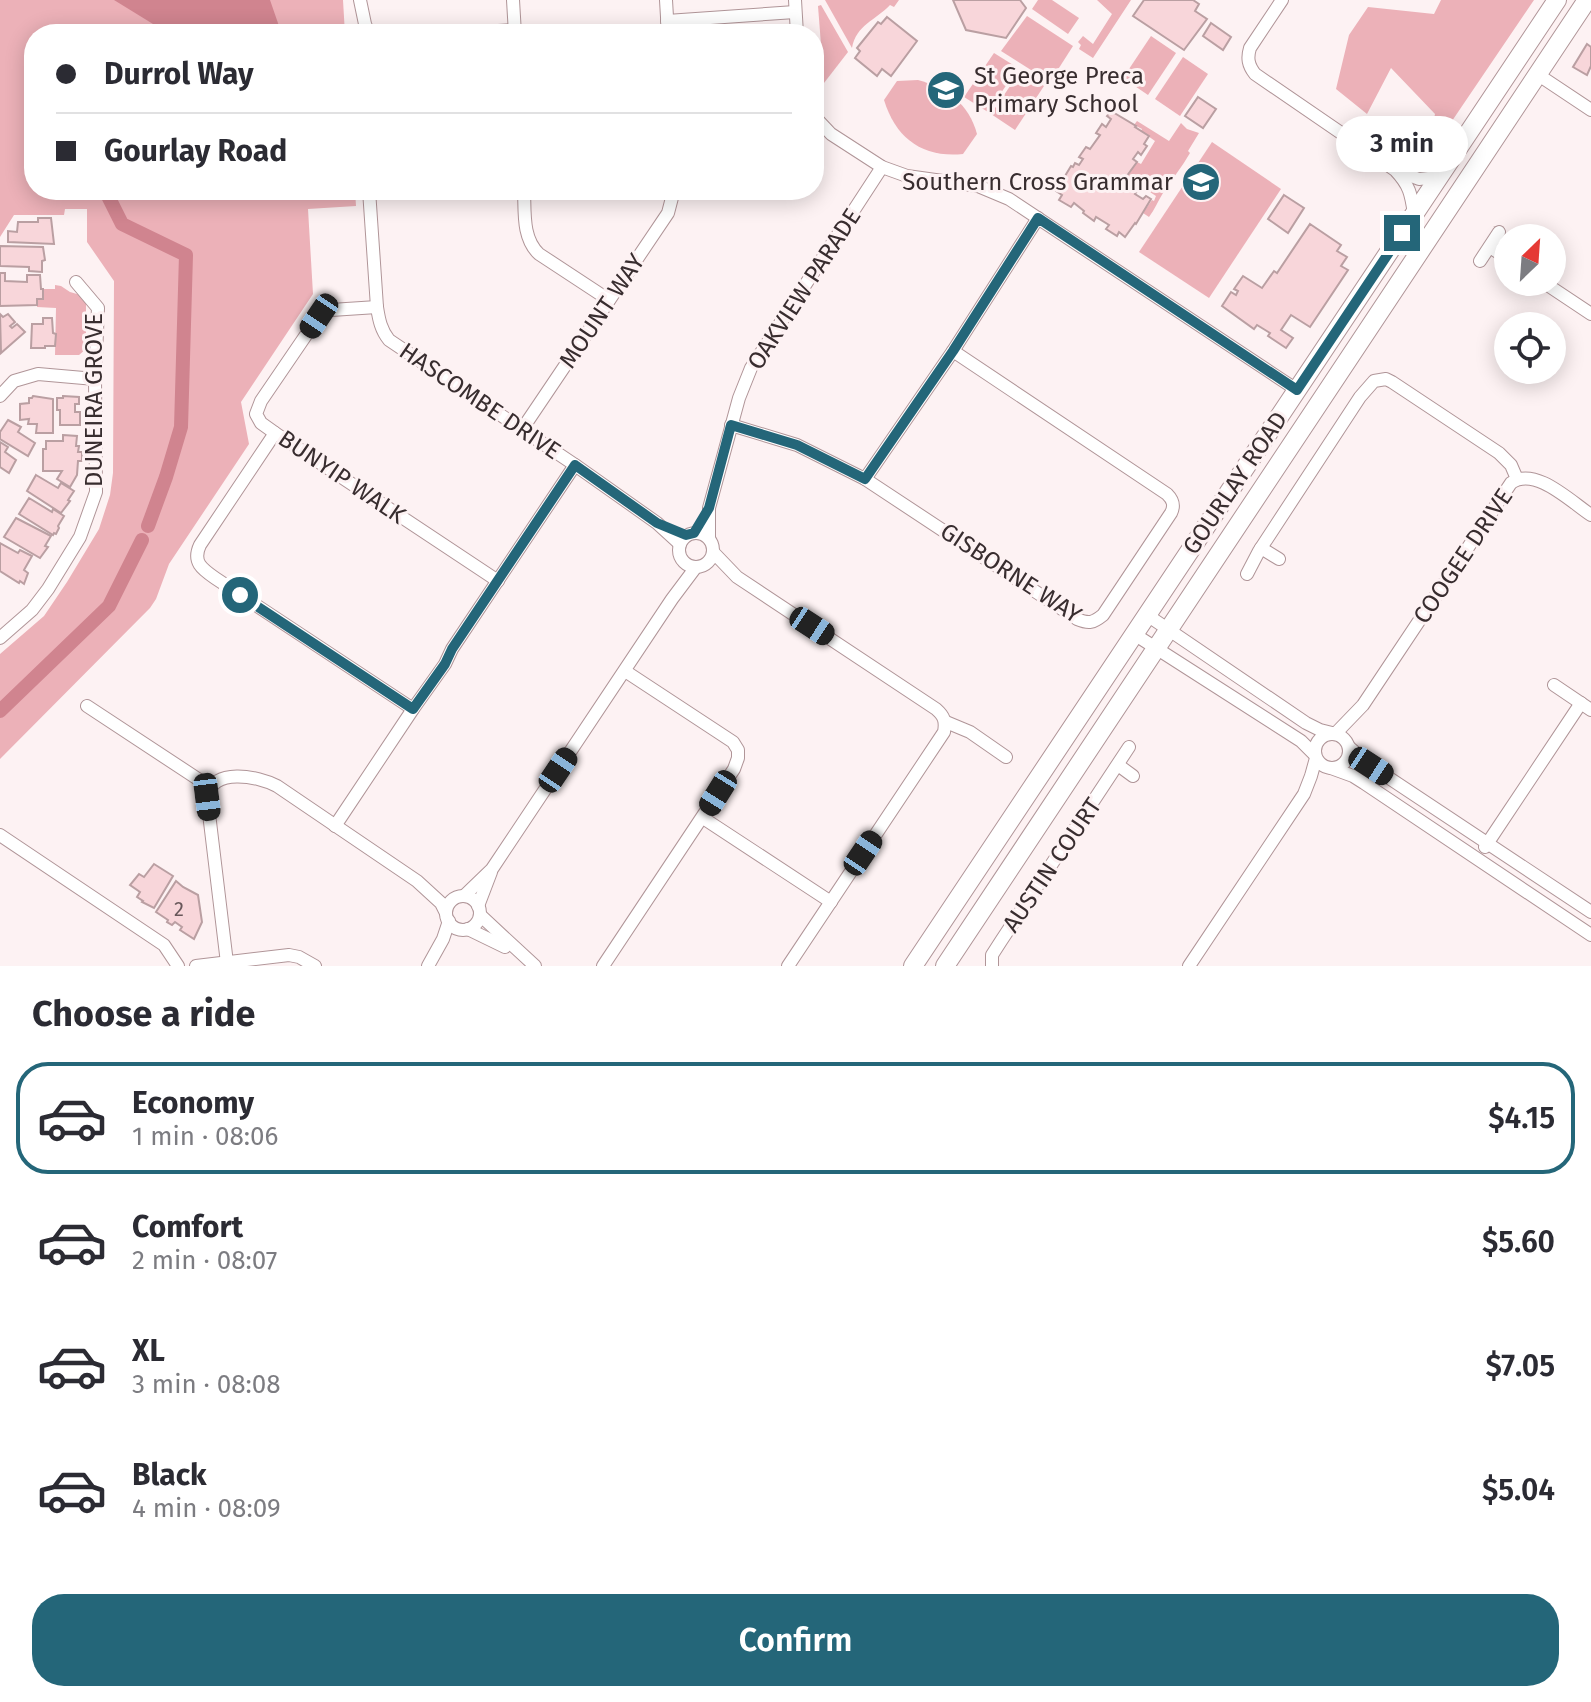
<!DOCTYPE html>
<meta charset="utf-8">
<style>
body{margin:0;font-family:"Fira Sans",sans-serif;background:#f2f2f3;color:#2b2b33;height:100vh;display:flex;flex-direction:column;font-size:30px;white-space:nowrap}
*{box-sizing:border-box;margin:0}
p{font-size:26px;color:#7c7c81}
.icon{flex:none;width:44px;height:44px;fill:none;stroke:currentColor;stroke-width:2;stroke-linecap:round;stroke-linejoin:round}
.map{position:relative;height:966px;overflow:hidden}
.drawer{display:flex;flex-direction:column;background:#fff;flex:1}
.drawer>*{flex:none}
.banner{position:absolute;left:24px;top:24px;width:800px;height:176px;border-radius:32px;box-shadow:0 4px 20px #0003;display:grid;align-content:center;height:176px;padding:0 32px;background:#fff}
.needle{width:52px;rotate:25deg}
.buttons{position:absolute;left:1494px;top:224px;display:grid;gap:16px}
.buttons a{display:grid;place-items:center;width:72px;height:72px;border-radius:50%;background:#fff;box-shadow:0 4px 20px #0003;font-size:40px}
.end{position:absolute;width:36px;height:36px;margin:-18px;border:10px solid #246679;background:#fff;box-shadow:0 0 0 4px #fff}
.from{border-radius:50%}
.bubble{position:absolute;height:56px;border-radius:28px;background:#fff;box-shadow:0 4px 20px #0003;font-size:26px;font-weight:600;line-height:56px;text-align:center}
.car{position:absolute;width:24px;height:48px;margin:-24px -12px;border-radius:10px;box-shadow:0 0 6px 2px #0007;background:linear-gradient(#222 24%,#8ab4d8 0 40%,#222 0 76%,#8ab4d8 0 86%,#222 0)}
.banner b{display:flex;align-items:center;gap:28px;height:76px;font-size:30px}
.banner b+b{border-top:2px solid #e1e1e2}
.banner i{width:20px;height:20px;background:#2b2b33}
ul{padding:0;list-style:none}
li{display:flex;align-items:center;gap:24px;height:112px;margin:0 16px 12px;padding:0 16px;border:4px solid transparent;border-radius:32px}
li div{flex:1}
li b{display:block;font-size:30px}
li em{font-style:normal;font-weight:600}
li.current{border-color:#246679}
li>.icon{width:72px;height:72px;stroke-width:1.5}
h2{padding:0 32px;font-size:36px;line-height:96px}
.button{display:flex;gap:16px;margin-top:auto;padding:16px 32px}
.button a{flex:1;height:92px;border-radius:32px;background:#246679;color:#fff;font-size:32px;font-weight:600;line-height:92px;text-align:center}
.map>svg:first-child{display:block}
.green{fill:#ecb1b8}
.water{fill:#d0848f}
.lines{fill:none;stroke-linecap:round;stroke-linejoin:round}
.canal{stroke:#d0848f;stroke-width:14}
.building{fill:#f8d6da;stroke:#ba9fa2;stroke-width:2}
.minor-casing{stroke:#b09598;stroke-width:14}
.secondary-casing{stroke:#b09598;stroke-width:20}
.minor{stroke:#fff;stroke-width:12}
.secondary{stroke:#fff;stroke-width:18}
.route{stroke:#246679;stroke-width:10}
.labels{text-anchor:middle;stroke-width:6;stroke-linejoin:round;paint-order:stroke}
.number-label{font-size:20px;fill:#68575a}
.poi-label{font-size:24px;fill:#382d2f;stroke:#fdf2f3;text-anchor:start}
.street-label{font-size:24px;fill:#382d2f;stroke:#fdf2f3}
</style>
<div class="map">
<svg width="1591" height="966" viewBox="0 0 1591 966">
<rect width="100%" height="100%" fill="#fdf2f3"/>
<g class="green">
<path d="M 0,0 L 343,0 L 345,34 L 34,34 L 34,190 L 355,190 L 356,206 L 308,209 L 313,294 L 241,402 L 249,444 L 169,564 L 156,599 L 150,608 L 0,759 L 0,654 L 44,616 L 67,582 L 99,529 L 110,495 L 113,473 L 114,281 L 87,242 L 87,209 L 65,209 L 64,215 L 14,215 L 0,237 Z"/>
<path d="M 825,0 L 899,0 L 894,7 L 890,5 C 876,20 856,25 852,48 Z"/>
<path d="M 1038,0 L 1052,0 L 1079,18 L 1068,34 L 1032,9 Z"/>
<path d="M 1097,0 L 1131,0 L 1093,58 L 1079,49 L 1081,45 L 1078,42 L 1083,36 L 1093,44 L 1112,14 Z"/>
<path d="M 1441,0 L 1534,0 L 1433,149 L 1426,156 L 1435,114 L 1391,68 L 1367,114 L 1336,89 L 1349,35 L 1368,7 L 1434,14 Z"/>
<path d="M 821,5 L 848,52 L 824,83 L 818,6 Z"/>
<path d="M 1027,16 L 1073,46 L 1050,82 L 1001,51 Z"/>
<path d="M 1151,36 L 1176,53 L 1148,95 L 1123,78 Z"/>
<path d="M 994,53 L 1018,68 L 988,112 L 964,97 Z"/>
<path d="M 1183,57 L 1208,74 L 1180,116 L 1155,99 Z"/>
<path d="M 1021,70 L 1044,86 L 1015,130 L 991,114 Z"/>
<path d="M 918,80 C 947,88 969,104 977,134 L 963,154 C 923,158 896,139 884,100 L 897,81 Z"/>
<path d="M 1137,121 L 1169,141 L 1181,123 L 1187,129 L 1199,133 L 1188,151 L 1190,153 C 1182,167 1172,179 1163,193 C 1158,201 1155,209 1149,217 L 1143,213 L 1152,200 L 1154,201 L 1156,196 L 1127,177 L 1137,162 L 1141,164 L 1155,141 L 1141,131 L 1142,129 L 1134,125 Z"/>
<path d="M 1212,142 L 1281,189 L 1209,298 L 1139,252 Z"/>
<path d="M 55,285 L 61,286 L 70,292 L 84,296 L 86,298 L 86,349 L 79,355 L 55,355 L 56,308 L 37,307 L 37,299 L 44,299 L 44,289 L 55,289 Z"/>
</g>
<path class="water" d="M 114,0 L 270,0 L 279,26 L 280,34 L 147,34 L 153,24 Z"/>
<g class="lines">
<g class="canal">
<path d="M 105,190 L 122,224 L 186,255 L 181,427 L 166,477 L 148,526"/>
<path d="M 0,711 L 109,606 L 142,540"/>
</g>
</g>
<g class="building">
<path d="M 953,0 L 1020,0 L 1026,8 L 1006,38 L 966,30 Z"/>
<path d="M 1144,0 L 1193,0 L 1199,4 L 1195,11 L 1207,19 L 1184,50 L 1133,16 Z"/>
<path d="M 887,17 L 917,41 L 891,76 L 882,69 L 877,76 L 855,58 L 860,51 L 857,48 L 878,22 L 881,24 Z"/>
<path d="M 1211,23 L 1231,37 L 1223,50 L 1203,36 Z"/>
<path d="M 1587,44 L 1591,47 L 1591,66 L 1587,75 L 1573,67 Z"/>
<path d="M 1198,97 L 1216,109 L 1203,128 L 1185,116 Z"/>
<path d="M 1111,111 L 1136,126 L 1135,127 L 1149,136 L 1144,144 L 1147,146 L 1141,155 L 1138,152 L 1133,159 L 1137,162 L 1121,184 L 1127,188 L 1129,184 L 1138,190 L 1135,194 L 1143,199 L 1146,196 L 1151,199 L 1136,224 L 1135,223 L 1125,237 L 1119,232 L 1117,236 L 1106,229 L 1109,225 L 1096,217 L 1094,221 L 1083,213 L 1084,211 L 1074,203 L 1071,207 L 1059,200 L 1062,195 L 1056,191 L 1071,166 L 1073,167 L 1075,163 L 1079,165 L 1083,159 L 1079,157 L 1086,147 L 1090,149 L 1100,135 L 1096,133 L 1102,124 L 1106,127 L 1111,119 L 1107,116 Z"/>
<path d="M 1284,195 L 1304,208 L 1288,233 L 1268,219 Z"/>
<path d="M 38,218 L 51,218 L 54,244 L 8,242 L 8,231 L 17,232 L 18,222 L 38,222 Z"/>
<path d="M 1310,224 L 1341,245 L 1337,251 L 1347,257 L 1341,266 L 1348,270 L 1310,327 L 1291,315 L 1281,330 L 1293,338 L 1286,348 L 1268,336 L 1270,333 L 1257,325 L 1254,329 L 1222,306 L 1231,292 L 1236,295 L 1238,291 L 1234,289 L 1243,276 L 1262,288 L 1274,271 L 1277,273 Z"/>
<path d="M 0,246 L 43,247 L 45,260 L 42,261 L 42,272 L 29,271 L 29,267 L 0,266 Z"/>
<path d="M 0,273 L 5,273 L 5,281 L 27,282 L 27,275 L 40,275 L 41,289 L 43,289 L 43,299 L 37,299 L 37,305 L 0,306 Z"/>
<path d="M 0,314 L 3,317 L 8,314 L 15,322 L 10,326 L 12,328 L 17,324 L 25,332 L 1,353 Z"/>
<path d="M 43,318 L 52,318 L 53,333 L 56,334 L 55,346 L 45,346 L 45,348 L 31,348 L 32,324 L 43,324 Z"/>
<path d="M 33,396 L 53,399 L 53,433 L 36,433 L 37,424 L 28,424 L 29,419 L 20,420 L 20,404 L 29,403 L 29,398 L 32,398 Z"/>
<path d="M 63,396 L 79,397 L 79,404 L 75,404 L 75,412 L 80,412 L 80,425 L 60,425 L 60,410 L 57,410 L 57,398 L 63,398 Z"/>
<path d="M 8,420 L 21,427 L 18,432 L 35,443 L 28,456 L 0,439 L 0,432 Z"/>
<path d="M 63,435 L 77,436 L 76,446 L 79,446 L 78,452 L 82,452 L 82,461 L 78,461 L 77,475 L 70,487 L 57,479 L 62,471 L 43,471 L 43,449 L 46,449 L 46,441 L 63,441 Z"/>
<path d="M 0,442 L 8,447 L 5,452 L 16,460 L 9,473 L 0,467 Z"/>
<path d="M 36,475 L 58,488 L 61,483 L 74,491 L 68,500 L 70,501 L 61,513 L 27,491 Z"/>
<path d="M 29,498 L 52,512 L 53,509 L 64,516 L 58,526 L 59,528 L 56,534 L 54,533 L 53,535 L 19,514 Z"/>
<path d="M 16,518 L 51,536 L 45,546 L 48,547 L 40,558 L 4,537 Z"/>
<path d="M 0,543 L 18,553 L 20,550 L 32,556 L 24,570 L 28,573 L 24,584 L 20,581 L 19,583 L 0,571 Z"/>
<path d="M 154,864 L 173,876 L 154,908 L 142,902 L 143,901 L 137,897 L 140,892 L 130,885 L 139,874 L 144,877 Z"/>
<path d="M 176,881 L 183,887 L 198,895 L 202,922 L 194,939 L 180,930 L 182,927 L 175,922 L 172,925 L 167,922 L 168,920 L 156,912 Z"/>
</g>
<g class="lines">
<g class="minor-casing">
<g id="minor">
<path d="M 360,0 L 365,24 L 369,34"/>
<path d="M 513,0 L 515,34"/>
<path d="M 666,0 L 668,34"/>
<path d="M 795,0 L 797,34"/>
<path d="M 1282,0 L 1250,48 C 1247,58 1248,65 1255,74 L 1395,170 C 1410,186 1411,194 1414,214"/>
<path d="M 667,21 L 795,12"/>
<path d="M 449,34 L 514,30"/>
<path d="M 1537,74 L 1591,110"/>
<path d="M 814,116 L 831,134 L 882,167 L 907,176 L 978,186 L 1009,199 L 1297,390"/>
<path d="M 1398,171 L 1419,179 L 1438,177"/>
<path d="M 369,190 L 377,307 C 379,320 381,330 389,340 L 575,465 L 657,523 L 680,544"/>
<path d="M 524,190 C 525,212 522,238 539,254 L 609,300"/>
<path d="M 1490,247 L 1508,259"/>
<path d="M 1480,261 L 1499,232"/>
<path d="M 1543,282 L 1591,314"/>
<path d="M 377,307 L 331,310 L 319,316 L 261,401 L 256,414 L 261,423 L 275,433 L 498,581"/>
<path d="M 0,396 L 14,381 L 38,374 L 95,379"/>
<path d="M 731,425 L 797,445 L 865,479 L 1077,619 C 1089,624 1093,623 1103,615 L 1171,513 C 1175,505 1173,500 1167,494 L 953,351"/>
<path d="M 523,428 L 668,213 L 674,190"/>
<path d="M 275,433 L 200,545 C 192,562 202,569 215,578 L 413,709"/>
<path d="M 865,479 L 953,351 L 1038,218"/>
<circle cx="696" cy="550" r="17"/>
<path d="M 709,538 L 709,508 L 739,398 L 751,368 L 882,167"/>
<path d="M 1261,548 L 1279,559"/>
<path d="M 713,552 L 737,577 L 936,709 C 944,716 946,721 944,732 L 788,966"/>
<path d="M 1247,574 L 1259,551 L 1360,397 L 1374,381 L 1386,379 L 1392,382 L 1499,453 L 1511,465 L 1517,479"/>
<path d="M 1147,615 L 1306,723 L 1320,730 L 1332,733"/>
<path d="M 1134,634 L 1301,741 L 1315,755"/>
<path d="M 0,638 L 32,610 L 48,589 L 80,537 L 96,492 L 95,379 L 98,308 L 76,282"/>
<path d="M 1554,685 L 1591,710"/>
<path d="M 87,706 L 210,787"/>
<path d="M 946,722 L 970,732 L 1006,757"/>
<circle cx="1332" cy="751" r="17"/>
<path d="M 1335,734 L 1363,705 L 1511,483 C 1535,466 1570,501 1591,515"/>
<path d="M 1349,747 L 1371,766 L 1591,912"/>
<path d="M 1118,765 L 1133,776"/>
<path d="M 1331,768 L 1353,776 L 1364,783 L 1591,935"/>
<path d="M 703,818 L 831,902"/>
<path d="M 335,826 L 413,709 L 445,664 L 452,649 L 575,465"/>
<path d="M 0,835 L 164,945 L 178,966"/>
<path d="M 1485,847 L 1581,703"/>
<path d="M 464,896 L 492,869 L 672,599 L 696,567"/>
<circle cx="463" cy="913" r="17"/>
<path d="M 478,906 L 491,872"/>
<path d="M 480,915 L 535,966"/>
<path d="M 468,929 L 505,947"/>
<path d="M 227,963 L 207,797 C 212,767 258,776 277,786 L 417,881 L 441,903 L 446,913"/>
<path d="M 196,966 L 289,955 L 299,957 L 315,966"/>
<path d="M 428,966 L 443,939 L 449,921"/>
<path d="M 603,966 L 734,769 L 738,758 L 738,750 L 733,742 L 625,671"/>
<path d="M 992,966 L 992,955 L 1001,941 L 1129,747"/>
<path d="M 1189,966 L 1304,794 L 1311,776 L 1316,758"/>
</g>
</g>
<g class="secondary-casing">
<g id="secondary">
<path d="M 913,966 L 1557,0"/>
<path d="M 945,966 L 1587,0"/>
</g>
</g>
<use href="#minor" class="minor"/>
<use href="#secondary" class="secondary"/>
</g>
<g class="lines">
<path class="route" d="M 240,595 L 413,709 L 445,664 L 452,649 L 575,465 L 657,523 L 686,535 L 694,533 L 709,508 L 731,425 L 797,445 L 865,479 L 953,351 L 1038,218 L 1297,390 L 1402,233"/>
</g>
<defs>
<g id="school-disc" transform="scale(2)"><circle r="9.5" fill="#246679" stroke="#fdf2f3"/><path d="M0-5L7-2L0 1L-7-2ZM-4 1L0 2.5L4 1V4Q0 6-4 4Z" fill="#fff"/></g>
</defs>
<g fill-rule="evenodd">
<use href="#school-disc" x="946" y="90"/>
<use href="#school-disc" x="1201" y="182"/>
</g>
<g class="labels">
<g class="number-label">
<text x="179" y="916">2</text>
</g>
<g class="poi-label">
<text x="974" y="84">St George Preca<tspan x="974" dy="28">Primary School</tspan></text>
<text x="1173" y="190" text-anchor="end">Southern Cross Grammar</text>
</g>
<g class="street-label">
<text transform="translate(804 289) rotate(-57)" y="8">OAKVIEW PARADE</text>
<text transform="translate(602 311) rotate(-56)" y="8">MOUNT WAY</text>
<text transform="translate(94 400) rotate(-90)" y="8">DUNEIRA GROVE</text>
<text transform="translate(480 401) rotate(34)" y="8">HASCOMBE DRIVE</text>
<text transform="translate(342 477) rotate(34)" y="8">BUNYIP WALK</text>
<text transform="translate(1235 483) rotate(-56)" y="8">GOURLAY ROAD</text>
<text transform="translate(1463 556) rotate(-56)" y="8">COOGEE DRIVE</text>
<text transform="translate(1011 573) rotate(33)" y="8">GISBORNE WAY</text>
<text transform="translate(1052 865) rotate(-56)" y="8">AUSTIN COURT</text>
</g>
</g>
</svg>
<div class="buttons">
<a><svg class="needle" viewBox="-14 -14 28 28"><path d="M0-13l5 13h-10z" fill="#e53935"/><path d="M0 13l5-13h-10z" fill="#7c7c81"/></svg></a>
<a><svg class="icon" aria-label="locate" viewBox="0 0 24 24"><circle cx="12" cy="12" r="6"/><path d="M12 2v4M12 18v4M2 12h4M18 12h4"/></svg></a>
</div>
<i class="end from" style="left:240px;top:595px"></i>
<i class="end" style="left:1402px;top:233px"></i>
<div class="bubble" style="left:1336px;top:116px;width:132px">3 min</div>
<i class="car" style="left:319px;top:316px;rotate:214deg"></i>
<i class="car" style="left:812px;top:626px;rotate:123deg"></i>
<i class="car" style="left:1371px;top:766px;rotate:123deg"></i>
<i class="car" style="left:558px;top:770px;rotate:34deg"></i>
<i class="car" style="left:718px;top:793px;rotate:212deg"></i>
<i class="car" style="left:207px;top:797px;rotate:173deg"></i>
<i class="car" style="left:863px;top:853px;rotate:34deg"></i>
<div class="banner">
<b><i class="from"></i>Durrol Way</b>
<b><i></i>Gourlay Road</b>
</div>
</div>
<section class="drawer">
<h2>Choose a ride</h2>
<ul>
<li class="current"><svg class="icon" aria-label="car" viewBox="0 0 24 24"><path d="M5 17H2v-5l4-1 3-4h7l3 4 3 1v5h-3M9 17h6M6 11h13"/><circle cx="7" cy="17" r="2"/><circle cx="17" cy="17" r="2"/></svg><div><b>Economy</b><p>1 min · 08:06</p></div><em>$4.15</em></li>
<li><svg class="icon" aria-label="car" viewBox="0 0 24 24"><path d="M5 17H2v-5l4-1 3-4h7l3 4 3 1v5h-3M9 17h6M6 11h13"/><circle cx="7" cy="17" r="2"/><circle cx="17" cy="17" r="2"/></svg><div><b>Comfort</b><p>2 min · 08:07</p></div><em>$5.60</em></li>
<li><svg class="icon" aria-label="car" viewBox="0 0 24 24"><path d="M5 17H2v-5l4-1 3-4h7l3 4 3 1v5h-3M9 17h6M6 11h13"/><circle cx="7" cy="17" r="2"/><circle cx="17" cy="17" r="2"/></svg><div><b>XL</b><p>3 min · 08:08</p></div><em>$7.05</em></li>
<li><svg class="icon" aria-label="car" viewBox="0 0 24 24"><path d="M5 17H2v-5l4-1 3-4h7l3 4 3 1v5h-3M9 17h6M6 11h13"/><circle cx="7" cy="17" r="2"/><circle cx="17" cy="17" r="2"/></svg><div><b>Black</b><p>4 min · 08:09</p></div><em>$5.04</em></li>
</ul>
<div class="button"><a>Confirm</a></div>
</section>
